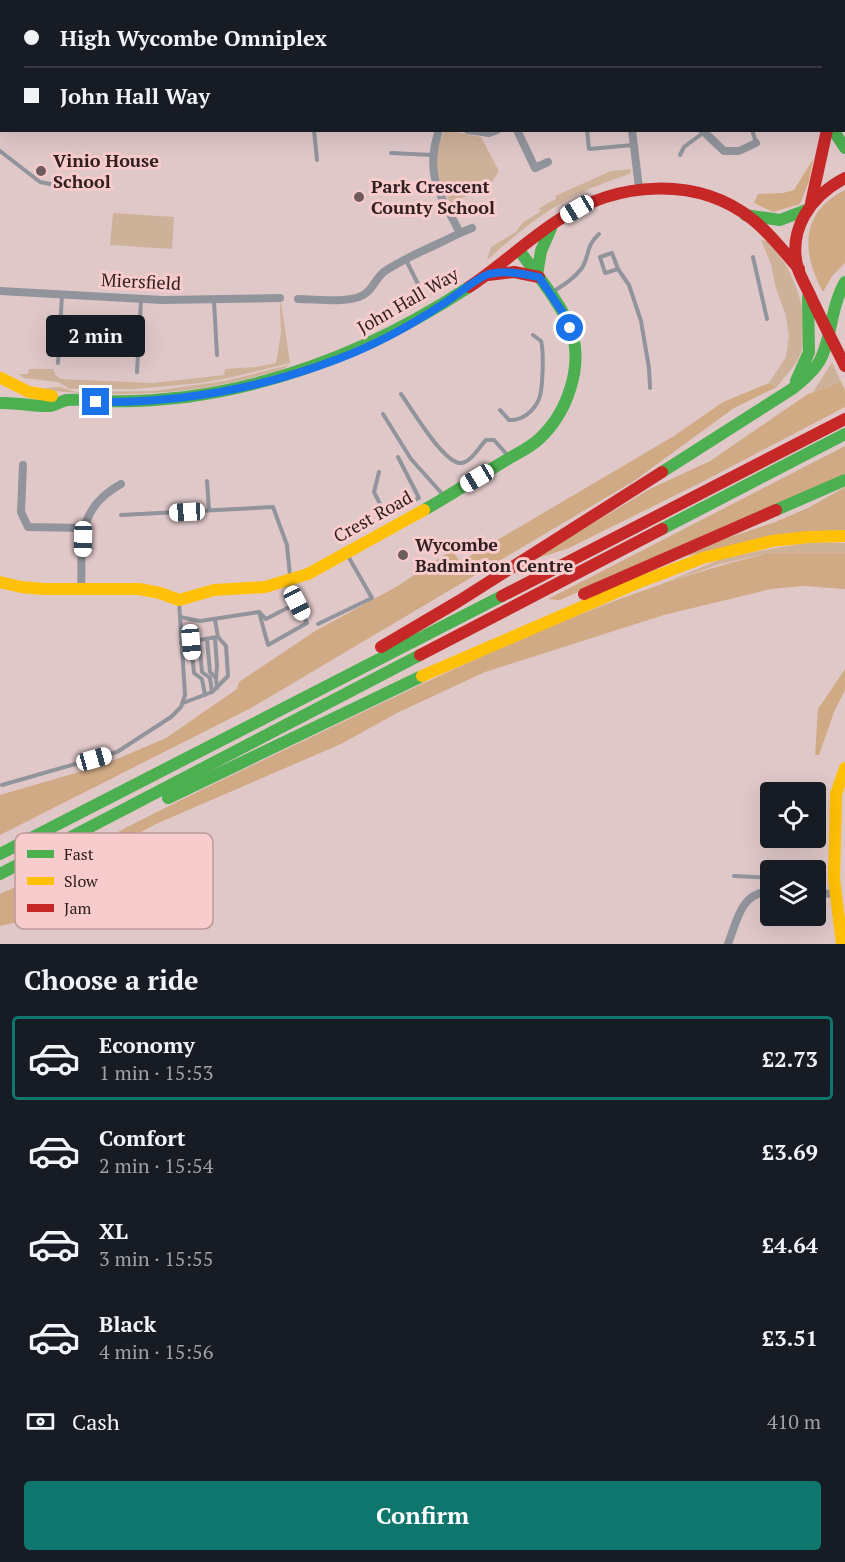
<!DOCTYPE html>
<meta charset="utf-8">
<style>
body{margin:0;font-family:"PT Serif",serif;background:#20242c;color:#f1f3f6;height:100vh;display:flex;flex-direction:column;font-size:22px;white-space:nowrap}
*{box-sizing:border-box;margin:0}
p{font-size:20px;color:#9ea1a6}
.icon{flex:none;width:33px;height:33px;fill:none;stroke:currentColor;stroke-width:2;stroke-linecap:round;stroke-linejoin:round}
.map{position:relative;height:944px;overflow:hidden}
.drawer{display:flex;flex-direction:column;background:#171b24;flex:1}
.drawer>*{flex:none}
.banner{position:absolute;left:0px;top:0px;width:846px;height:132px;box-shadow:0 6px 24px #0002;display:grid;align-content:center;height:132px;padding:0 24px;background:#171b24}
.fabs{position:absolute;left:760px;top:782px;display:grid;gap:12px}
.fabs a{display:grid;place-items:center;width:66px;height:66px;border-radius:6px;background:#171b24;box-shadow:0 6px 24px #0002;font-size:30px}
.end{position:absolute;width:27px;height:27px;margin:-14px;border:8px solid #1a73e8;background:#fff;box-shadow:0 0 0 3px #fff}
.from{border-radius:50%}
.bubble{position:absolute;height:42px;border-radius:6px;background:#171b24;box-shadow:0 6px 24px #0002;font-size:20px;font-weight:600;line-height:42px;text-align:center}
.car{position:absolute;width:18px;height:36px;margin:-18px -9px;border-radius:8px;box-shadow:0 0 4px 2px #0007;background:linear-gradient(#fff 24%,#345 0 40%,#fff 0 76%,#345 0 86%,#fff 0)}
.banner b{display:flex;align-items:center;gap:21px;height:57px;font-size:22px}
.banner b+b{border-top:2px solid #363941}
.banner i{width:15px;height:15px;background:#f1f3f6}
ul{padding:0;list-style:none}
li{display:flex;align-items:center;gap:18px;height:84px;margin:0 12px 9px;padding:0 12px;border:3px solid transparent;border-radius:6px}
li div{flex:1}
li b{display:block;font-size:22px}
li em{font-style:normal;font-weight:600}
li.active{border-color:#0f766e}
li>.icon{width:54px;height:54px;stroke-width:1.5}
h2{padding:0 24px;font-size:27px;line-height:72px}
.pay{display:flex;align-items:center;gap:15px;height:66px;padding:0 24px;font-size:22px}
.pay p{margin-inline-start:auto}
.primary-button{display:flex;gap:12px;margin-top:auto;padding:12px 24px}
.primary-button a{flex:1;height:69px;border-radius:6px;background:#0f766e;color:#fff;font-size:24px;font-weight:600;line-height:69px;text-align:center}
.map>svg:first-child{display:block}
.green{fill:#ceb199}
.forest{fill:#d0aa84}
.lines{fill:none;stroke-linecap:round;stroke-linejoin:round}
.lane{stroke:#92949c;stroke-width:4}
.street{stroke:#92949c;stroke-width:8}
.fast{stroke:#4caf50;stroke-width:12}
.slow{stroke:#ffc107;stroke-width:12}
.jam{stroke:#c62828;stroke-width:12}
.route{stroke:#1a73e8;stroke-width:8}
.poi-dot{fill:#6e5b5c;stroke:#f8cbcd;stroke-width:2}
.labels{text-anchor:middle;stroke-width:6;stroke-linejoin:round;paint-order:stroke}
.poi-label{font-size:18px;font-weight:bold;fill:#302021;stroke:#f8cbcd;text-anchor:start}
.street-label{font-size:18px;fill:#302021;stroke:#f8cbcd}
.key{fill:#f8cbcd;stroke:#bc9899;stroke-width:1.5}
.key-label{font-size:16px;fill:#302021}
</style>
<div class="map">
<svg width="845" height="944" viewBox="0 0 845 944">
<rect width="100%" height="100%" fill="#e0c8c9"/>
<g class="green">
<path d="M 451,131 L 481,137 L 499,171 L 492,182 L 451,204 C 437,179 429,159 444,132 Z"/>
<path d="M 631,169 L 630,174 C 612,180 595,186 578,194 C 545,210 514,236 487,260 L 491,247 L 516,232 L 522,223 L 541,211 L 539,208 L 556,199 L 555,196 L 611,171 Z"/>
<path d="M 113,213 L 174,217 L 172,249 L 110,245 Z"/>
<path d="M 761,240 L 768,241 C 774,249 782,258 787,267 C 801,293 813,334 797,361 C 792,370 783,378 777,387 L 769,383 L 786,357 L 789,336 L 786,316 L 775,285 L 771,264 Z"/>
<path d="M 281,302 L 290,363 L 233,377 L 201,383 L 135,389 L 70,389 L 58,382 L 24,378 L 19,374 L 28,374 L 29,369 L 53,369 L 56,375 L 60,379 L 152,383 L 224,375 L 225,369 L 256,367 L 276,363 L 281,333 L 280,305 Z"/>
<path d="M 832,362 L 841,382 L 813,392 Z"/>
<path d="M 289,365 C 284,370 273,372 265,374 C 195,395 118,398 45,390 L 45,388 L 60,387 L 76,392 L 154,391 L 225,381 Z"/>
<path d="M 810,542 L 845,543 L 845,553 L 769,553 L 720,564 L 657,586 L 726,557 Z"/>
</g>
<g class="forest">
<path d="M 813,159 L 809,181 L 800,204 L 773,212 L 754,203 L 758,194 L 783,193 L 794,190 Z"/>
<path d="M 845,190 L 845,263 L 832,276 L 823,292 C 802,253 799,213 845,190 Z"/>
<path d="M 841,382 L 845,390 L 845,407 L 700,483 L 569,548 L 532,560 L 650,489 L 710,461 L 808,394 Z"/>
<path d="M 769,383 L 777,387 L 734,408 L 634,481 L 251,708 L 0,835 L 0,795 L 103,765 L 166,738 L 237,689 L 239,682 L 315,631 L 396,587 L 452,550 L 460,562 L 674,436 L 723,402 Z"/>
<path d="M 845,446 L 845,474 L 560,600 L 548,599 Z"/>
<path d="M 845,487 L 845,530 L 685,556 L 727,538 L 775,522 L 808,508 Z"/>
<path d="M 769,553 L 845,553 L 845,589 L 804,586 L 771,589 L 664,615 L 485,672 L 397,713 L 341,744 L 156,824 L 113,847 L 88,866 L 57,900 L 47,906 L 47,884 L 41,874 C 133,821 229,777 324,731 C 467,662 614,590 769,553 Z"/>
<path d="M 845,669 L 845,690 L 834,712 L 819,755 L 815,755 L 818,709 Z"/>
<path d="M 33,879 L 39,893 L 40,911 L 26,920 L 0,926 L 0,894 Z"/>
</g>
<g class="lines">
<g class="lane">
<path d="M 295,0 L 296,2"/>
<path d="M 314,130 L 317,160"/>
<path d="M 587,130 L 589,149 L 633,145"/>
<path d="M 752,130 L 756,142"/>
<path d="M 0,151 L 40,182 L 65,187"/>
<path d="M 391,153 L 433,155"/>
<path d="M 680,155 L 684,147 L 703,133"/>
<path d="M 753,257 L 767,319"/>
<path d="M 406,260 L 425,298"/>
<path d="M 618,269 L 605,273 L 600,257 L 612,253 L 618,269 L 629,285 L 641,321 L 649,368 L 650,388"/>
<path d="M 551,293 C 562,286 574,279 582,268 C 590,255 585,247 599,234"/>
<path d="M 214,301 L 217,355"/>
<path d="M 58,363 L 62,295"/>
<path d="M 137,372 L 141,300"/>
<path d="M 401,394 C 411,408 445,466 462,463 C 472,461 479,447 486,440 L 494,440 L 509,457"/>
<path d="M 500,410 L 509,420 C 522,421 534,411 539,399 C 543,389 544,352 541,341 L 533,335"/>
<path d="M 383,414 L 411,459 L 445,497"/>
<path d="M 379,472 L 374,492 L 385,514 L 419,498 L 398,457"/>
<path d="M 207,481 L 209,510"/>
<path d="M 121,515 L 273,507 L 287,545 L 290,576"/>
<path d="M 297,603 L 307,623 L 268,645 L 259,612 L 266,619 Z"/>
<path d="M 180,617 L 200,621 L 259,612"/>
<path d="M 318,624 L 372,598 L 348,556"/>
<path d="M 215,638 L 217,666 L 216,678"/>
<path d="M 207,639 L 210,672 L 216,678 L 217,688"/>
<path d="M 199,640 L 202,672 L 210,678 L 212,692"/>
<path d="M 191,641 L 194,673 L 202,679 L 205,695"/>
<path d="M 181,643 L 217,637"/>
<path d="M 183,703 L 212,692 L 228,676 L 226,646 L 218,637 L 215,620"/>
<path d="M 2,785 L 117,752 L 171,717 L 181,707 L 185,695 L 179,601"/>
<path d="M 806,864 L 807,870"/>
<path d="M 779,866 L 780,870"/>
<path d="M 734,876 L 771,878"/>
</g>
<g class="street">
<path d="M 263,0 L 263,2"/>
<path d="M 355,0 L 355,2"/>
<path d="M 536,0 L 536,2"/>
<path d="M 557,0 L 557,2"/>
<path d="M 25,2 L 33,0"/>
<path d="M 0,6 L 2,6"/>
<path d="M 468,130 L 489,133 L 497,130"/>
<path d="M 517,130 L 535,168 L 548,162"/>
<path d="M 632,130 L 639,188"/>
<path d="M 702,130 L 724,151 L 739,151 L 756,143"/>
<path d="M 460,233 L 472,228"/>
<path d="M 0,291 L 162,300 L 280,298"/>
<path d="M 298,299 C 317,299 341,303 359,297 C 373,292 374,279 385,271 C 406,257 437,245 460,233 C 440,194 424,175 439,130"/>
<path d="M 23,465 L 21,512 L 28,527 L 84,528"/>
<path d="M 81,590 C 83,544 74,510 121,484"/>
<path d="M 816,893 L 835,894"/>
<path d="M 728,944 C 737,921 741,891 771,892"/>
</g>
<g class="fast">
<path d="M 843,0 L 843,2"/>
<path d="M 833,130 L 845,148"/>
<path d="M 745,215 L 780,220 L 806,210"/>
<path d="M 537,275 L 541,251 L 551,228"/>
<path d="M 796,381 L 809,352 L 808,297"/>
<path d="M 0,403 C 17,402 34,407 50,406 C 56,405 61,401 67,400 C 81,399 95,401 108,401 C 134,402 160,400 186,397 C 290,383 382,344 469,287"/>
<path d="M 662,472 L 792,389 C 802,381 812,373 819,362 C 832,340 830,308 845,282"/>
<path d="M 424,510 C 451,495 476,478 503,462 C 514,455 528,449 538,440 C 567,414 585,365 570,327 C 558,299 536,274 519,250"/>
<path d="M 776,510 L 845,480"/>
<path d="M 662,529 L 845,434"/>
<path d="M 168,798 L 422,676"/>
<path d="M 0,854 L 502,596"/>
<path d="M 0,874 L 420,655"/>
</g>
<g class="slow">
<path d="M 1,378 L 29,392 L 52,396"/>
<path d="M 0,582 L 21,587 L 44,589 L 139,589 L 160,593 L 179,600 L 214,590 L 265,587 L 308,574 L 424,510"/>
<path d="M 422,676 L 635,584 L 703,558 L 772,541 L 808,537 L 845,536"/>
<path d="M 842,944 L 834,879 L 836,794 L 845,768"/>
</g>
<g class="jam">
<path d="M 845,178 C 811,196 787,229 798,269 C 801,278 806,286 810,295 C 821,319 833,342 845,366"/>
<path d="M 811,203 L 827,130"/>
<path d="M 488,275 L 514,272 L 539,277"/>
<path d="M 469,287 C 501,266 528,239 560,219 C 617,182 696,175 752,219 C 770,233 784,252 799,269"/>
<path d="M 584,594 L 776,510"/>
<path d="M 502,596 L 845,419"/>
<path d="M 381,647 L 459,601 L 662,472"/>
<path d="M 420,655 L 662,529"/>
</g>
</g>
<g class="lines">
<path class="route" d="M 96,402 C 178,403 262,388 338,359 C 375,345 410,326 443,304 C 456,296 476,278 489,274 C 506,270 522,274 539,277 L 563,313 L 570,328"/>
</g>
<g class="poi-dot">
<circle cx="41" cy="171" r="6"/>
<circle cx="359" cy="197" r="6"/>
<circle cx="403" cy="555" r="6"/>
</g>
<g class="labels">
<g class="poi-label">
<text x="53" y="167">Vinio House<tspan x="53" dy="21">School</tspan></text>
<text x="371" y="193">Park Crescent<tspan x="371" dy="21">County School</tspan></text>
<text x="415" y="551">Wycombe<tspan x="415" dy="21">Badminton Centre</tspan></text>
</g>
<g class="street-label">
<text transform="translate(141 282) rotate(3)" y="6">Miersfield</text>
<text transform="translate(408 301) rotate(-30)" y="6">John Hall Way</text>
<text transform="translate(373 517) rotate(-29)" y="6">Crest Road</text>
</g>
</g>
<rect x="15" y="833" width="198" height="96" rx="9" class="key"/>
<rect x="27" y="850" width="27" height="8" fill="#4caf50"/>
<rect x="27" y="877" width="27" height="8" fill="#ffc107"/>
<rect x="27" y="904" width="27" height="8" fill="#c62828"/>
<g class="key-label">
<text x="64" y="860">Fast</text>
<text x="64" y="887">Slow</text>
<text x="64" y="914">Jam</text>
</g>
</svg>
<div class="fabs">
<a><svg class="icon" aria-label="locate" viewBox="0 0 24 24"><circle cx="12" cy="12" r="6"/><path d="M12 2v4M12 18v4M2 12h4M18 12h4"/></svg></a>
<a><svg class="icon" aria-label="layers" viewBox="0 0 24 24"><path d="M12 4l9 5-9 5-9-5zM3 14l9 5 9-5"/></svg></a>
</div>
<i class="end from" style="left:570px;top:328px"></i>
<i class="end" style="left:96px;top:402px"></i>
<div class="bubble" style="left:46px;top:315px;width:99px">2 min</div>
<i class="car" style="left:577px;top:209px;rotate:239deg"></i>
<i class="car" style="left:477px;top:478px;rotate:239deg"></i>
<i class="car" style="left:187px;top:512px;rotate:267deg"></i>
<i class="car" style="left:83px;top:539px;rotate:181deg"></i>
<i class="car" style="left:297px;top:603px;rotate:153deg"></i>
<i class="car" style="left:191px;top:642px;rotate:175deg"></i>
<i class="car" style="left:94px;top:759px;rotate:74deg"></i>
<div class="banner">
<b><i class="from"></i>High Wycombe Omniplex</b>
<b><i></i>John Hall Way</b>
</div>
</div>
<section class="drawer">
<h2>Choose a ride</h2>
<ul>
<li class="active"><svg class="icon" aria-label="car" viewBox="0 0 24 24"><path d="M5 17H2v-5l4-1 3-4h7l3 4 3 1v5h-3M9 17h6M6 11h13"/><circle cx="7" cy="17" r="2"/><circle cx="17" cy="17" r="2"/></svg><div><b>Economy</b><p>1 min · 15:53</p></div><em>£2.73</em></li>
<li><svg class="icon" aria-label="car" viewBox="0 0 24 24"><path d="M5 17H2v-5l4-1 3-4h7l3 4 3 1v5h-3M9 17h6M6 11h13"/><circle cx="7" cy="17" r="2"/><circle cx="17" cy="17" r="2"/></svg><div><b>Comfort</b><p>2 min · 15:54</p></div><em>£3.69</em></li>
<li><svg class="icon" aria-label="car" viewBox="0 0 24 24"><path d="M5 17H2v-5l4-1 3-4h7l3 4 3 1v5h-3M9 17h6M6 11h13"/><circle cx="7" cy="17" r="2"/><circle cx="17" cy="17" r="2"/></svg><div><b>XL</b><p>3 min · 15:55</p></div><em>£4.64</em></li>
<li><svg class="icon" aria-label="car" viewBox="0 0 24 24"><path d="M5 17H2v-5l4-1 3-4h7l3 4 3 1v5h-3M9 17h6M6 11h13"/><circle cx="7" cy="17" r="2"/><circle cx="17" cy="17" r="2"/></svg><div><b>Black</b><p>4 min · 15:56</p></div><em>£3.51</em></li>
</ul>
<div class="pay"><svg class="icon" aria-label="cash" viewBox="0 0 24 24"><path d="M3 7h18v10H3z"/><circle cx="12" cy="12" r="2"/></svg>Cash<p>410 m</p></div>
<div class="primary-button"><a>Confirm</a></div>
</section>
